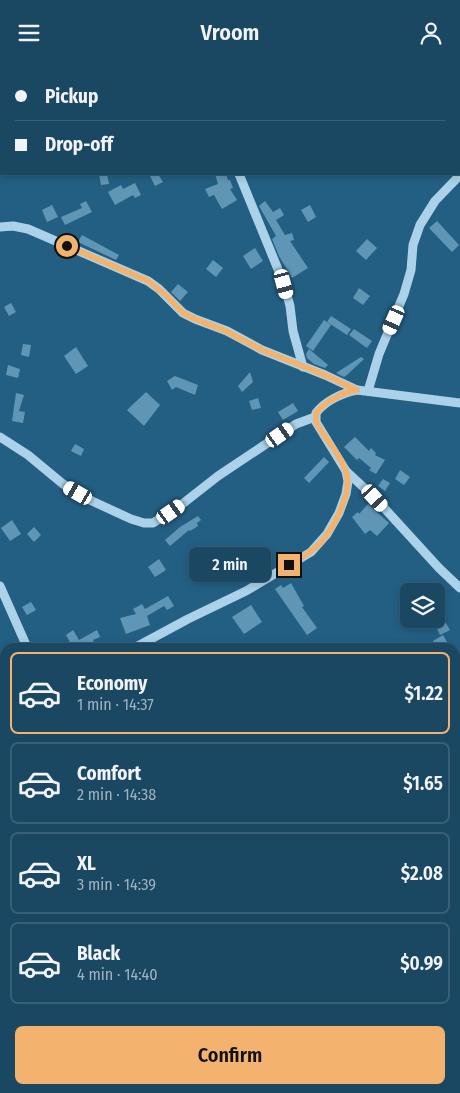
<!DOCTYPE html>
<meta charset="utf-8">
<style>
body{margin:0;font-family:"Fira Sans Condensed",sans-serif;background:#234e68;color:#f1f3f6;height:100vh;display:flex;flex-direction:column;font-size:19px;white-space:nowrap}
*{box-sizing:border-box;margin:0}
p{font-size:16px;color:#9fb2be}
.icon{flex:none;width:28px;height:28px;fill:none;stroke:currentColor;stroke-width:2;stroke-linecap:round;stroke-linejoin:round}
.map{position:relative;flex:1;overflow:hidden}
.side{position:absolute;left:0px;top:578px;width:460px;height:451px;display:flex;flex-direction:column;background:#1a4762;border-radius:15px 15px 0 0;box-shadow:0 2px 8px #0003,0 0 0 1px #385f77}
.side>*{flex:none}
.hud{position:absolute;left:0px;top:0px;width:460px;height:110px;box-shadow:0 2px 8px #0003,0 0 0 1px #385f77;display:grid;align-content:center;height:110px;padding:0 15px;background:#1a4762}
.fabs{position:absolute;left:400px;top:518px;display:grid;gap:10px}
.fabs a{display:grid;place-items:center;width:45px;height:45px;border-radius:8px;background:#1a4762;box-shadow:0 2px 8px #0003,0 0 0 1px #385f77;font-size:25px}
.end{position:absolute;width:22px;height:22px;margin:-11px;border:6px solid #f3b36e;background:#111;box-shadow:0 0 0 2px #111}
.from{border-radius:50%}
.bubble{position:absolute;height:35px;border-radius:8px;background:#1a4762;box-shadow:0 2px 8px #0003,0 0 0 1px #385f77;font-size:16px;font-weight:600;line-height:35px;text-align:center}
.car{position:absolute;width:15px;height:30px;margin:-15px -8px;border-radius:6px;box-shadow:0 0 4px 1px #0007;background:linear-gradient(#fff 24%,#345 0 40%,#fff 0 76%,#345 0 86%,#fff 0)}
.hud b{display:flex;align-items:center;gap:18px;height:48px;font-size:19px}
.hud b+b{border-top:1px solid #385f77}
.hud i{width:12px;height:12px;background:#f1f3f6}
ul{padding:9px 0 0;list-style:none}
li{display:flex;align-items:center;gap:15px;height:82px;margin:0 10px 8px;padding:0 5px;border:2px solid #385f77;border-radius:8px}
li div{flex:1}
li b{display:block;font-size:19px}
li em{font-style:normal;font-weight:600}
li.active{border-color:#f3b36e}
li>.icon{width:45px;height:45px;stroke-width:1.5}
.button{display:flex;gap:10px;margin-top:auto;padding:10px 15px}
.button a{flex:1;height:58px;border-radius:8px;background:#f3b36e;color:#111;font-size:20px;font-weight:600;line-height:58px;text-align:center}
header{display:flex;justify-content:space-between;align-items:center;height:65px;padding:0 15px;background:#1a4762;font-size:22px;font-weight:600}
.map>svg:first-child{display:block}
.building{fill:#6096b5}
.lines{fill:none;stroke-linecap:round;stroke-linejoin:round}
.minor{stroke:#abd2e8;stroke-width:9}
.route{stroke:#f3b36e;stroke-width:6}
</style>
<header><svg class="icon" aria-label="menu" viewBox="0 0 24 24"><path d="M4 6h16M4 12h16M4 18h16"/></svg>Vroom<svg class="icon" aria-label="person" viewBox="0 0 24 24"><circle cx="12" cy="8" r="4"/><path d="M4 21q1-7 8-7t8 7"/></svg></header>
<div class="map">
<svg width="460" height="1028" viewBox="0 0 460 1028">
<rect width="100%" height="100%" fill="#235f83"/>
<g class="building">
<path d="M 99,109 L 107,109 L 109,119 L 101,120 Z"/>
<path d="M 154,109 L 158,109 L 163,117 L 155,121 L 150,111 Z"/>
<path d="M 215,109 L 226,109 L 228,115 L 230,115 L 233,123 L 230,124 L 237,135 L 222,144 L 214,130 L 209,132 L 205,124 L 218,119 Z"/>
<path d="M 135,118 L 141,130 L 135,133 L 133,130 L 115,140 L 108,127 L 121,120 L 123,124 Z"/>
<path d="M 86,136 L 92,147 L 65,160 L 61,152 L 82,143 L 80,139 Z"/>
<path d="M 265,136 L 273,147 L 280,143 L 284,150 L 276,155 L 285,170 L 292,168 L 294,175 L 290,176 L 308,203 L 292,213 L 279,191 L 272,174 L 276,171 L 259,141 Z"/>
<path d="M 52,140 L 58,152 L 47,157 L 42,145 Z"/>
<path d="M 310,140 L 316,152 L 308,157 L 301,145 Z"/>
<path d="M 437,156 L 459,180 L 452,187 L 429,163 Z"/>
<path d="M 82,170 L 119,190 L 116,195 L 78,177 Z"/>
<path d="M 367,174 L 377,183 L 366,195 L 356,186 Z"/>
<path d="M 255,183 L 263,196 L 251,204 L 243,191 Z"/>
<path d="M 213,195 L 223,203 L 216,212 L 206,204 Z"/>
<path d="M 178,219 L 188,227 L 180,236 L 171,227 Z"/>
<path d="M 359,223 L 370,231 L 363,240 L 353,233 Z"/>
<path d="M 11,238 L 16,247 L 9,251 L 4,242 Z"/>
<path d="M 331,251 L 351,264 L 347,270 L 327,257 Z"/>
<path d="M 324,255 L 331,260 L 313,286 L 306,281 Z"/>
<path d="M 354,264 L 372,276 L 367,283 L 349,270 Z"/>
<path d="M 23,279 L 31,280 L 29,292 L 21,290 Z"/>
<path d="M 76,282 L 88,301 L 76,309 L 64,291 Z"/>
<path d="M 309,284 L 328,300 L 325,303 L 314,299 L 307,293 L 306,289 Z"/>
<path d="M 361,292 L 364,294 L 348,309 L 344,312 L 336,308 Z"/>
<path d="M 8,300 L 20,304 L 18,313 L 6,310 Z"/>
<path d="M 250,307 L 253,317 L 242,327 L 238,321 Z"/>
<path d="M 175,311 L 198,320 L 195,330 L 176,322 L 172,325 L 167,316 Z"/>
<path d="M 146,327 L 160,340 L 144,361 L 127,345 Z"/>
<path d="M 16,328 L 24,330 L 19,346 L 25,347 L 23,358 L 12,356 Z"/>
<path d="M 258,333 L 261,343 L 252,345 L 249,336 Z"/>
<path d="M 293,338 L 298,346 L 283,355 L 278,347 Z"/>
<path d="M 355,372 L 369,386 L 371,383 L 376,388 L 375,390 L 385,395 L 376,409 L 369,405 L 371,403 L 359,393 L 357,395 L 344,382 Z"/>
<path d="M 75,379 L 84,384 L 81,391 L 71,386 Z"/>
<path d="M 324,392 L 329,397 L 309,418 L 304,413 Z"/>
<path d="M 400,405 L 410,412 L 404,420 L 395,414 Z"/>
<path d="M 383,414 L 390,418 L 385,426 L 378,421 Z"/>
<path d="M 368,439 L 389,458 L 377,471 L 370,465 L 365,469 L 352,452 L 358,447 L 359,449 Z"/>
<path d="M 198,451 L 201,455 L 197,458 L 198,461 L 190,466 L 189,465 L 170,481 L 165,475 L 180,462 Z"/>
<path d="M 12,455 L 21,469 L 10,476 L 1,463 Z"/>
<path d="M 34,462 L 41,470 L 34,477 L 27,469 Z"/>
<path d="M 159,494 L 166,505 L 155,512 L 148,502 Z"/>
<path d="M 291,518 L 304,541 L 302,542 L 317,563 L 307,570 L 275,524 L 281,520 L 283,523 Z"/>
<path d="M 168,531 L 174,541 L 167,545 L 164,541 L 147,551 L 150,560 L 126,569 L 120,553 L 136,549 L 133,544 L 142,539 L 145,544 Z"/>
<path d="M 31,537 L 36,545 L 27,550 L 22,542 Z"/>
<path d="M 251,540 L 262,557 L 244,569 L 232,552 Z"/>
<path d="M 444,555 L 450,565 L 440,570 L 435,560 Z"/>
<path d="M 73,565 L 79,575 L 97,565 L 100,572 L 93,575 L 96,582 L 65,582 L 71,579 L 66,570 Z"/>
<path d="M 443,570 L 450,582 L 436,582 L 433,576 Z"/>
</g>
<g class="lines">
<g class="minor">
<path d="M 216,0 L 216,1"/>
<path d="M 0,55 L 1,55"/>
<path d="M 239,109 L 284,219 L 290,241 L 293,266 L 303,302"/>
<path d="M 0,162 L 13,161 L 28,164 L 148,216 L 159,224 L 183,248 L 195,254 L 227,266 L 262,285 L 325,310 L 357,325"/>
<path d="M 368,326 L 379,289 L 404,229 L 411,205 L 413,180 L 420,160 L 435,136 L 460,110"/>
<path d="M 0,372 L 28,390 L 63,419 L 92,436 L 131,454 L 144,458 L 153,458 L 181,440 L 218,411 L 296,359 L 315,352"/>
<path d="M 346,406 L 375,433 L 439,503 L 460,523"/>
<path d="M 0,521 L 27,582"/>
<path d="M 136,582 L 188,554 L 246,526 L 311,487 L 327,469 L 339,448 L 346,429 L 348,416 L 346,406 L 316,357 L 316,348 C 325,336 342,328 357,325 L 460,338"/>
<path d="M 0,631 L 5,630"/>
<path d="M 455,1001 L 460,1003"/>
<path d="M 176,1028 L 179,1024"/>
<path d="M 399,1028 L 404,1024"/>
</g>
</g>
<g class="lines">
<path class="route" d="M 67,181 L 148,216 L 168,232 L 183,248 L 195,254 L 226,266 L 262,285 L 325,310 L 357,325 C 342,328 326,336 316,348 L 316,357 C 324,373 341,390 346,407 C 353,427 334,463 320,478 C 312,487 300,494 289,500"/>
</g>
</svg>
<div class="fabs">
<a><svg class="icon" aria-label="layers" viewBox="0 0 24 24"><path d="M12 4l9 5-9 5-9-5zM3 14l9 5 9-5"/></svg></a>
</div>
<i class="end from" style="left:67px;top:181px"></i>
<i class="end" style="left:289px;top:500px"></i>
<div class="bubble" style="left:189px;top:482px;width:82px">2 min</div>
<i class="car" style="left:284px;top:219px;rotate:165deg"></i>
<i class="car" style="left:394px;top:255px;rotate:204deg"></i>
<i class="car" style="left:280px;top:370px;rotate:55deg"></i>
<i class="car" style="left:78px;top:428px;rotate:300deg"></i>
<i class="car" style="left:375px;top:433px;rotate:138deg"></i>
<i class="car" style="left:171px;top:447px;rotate:55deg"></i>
<div class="hud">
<b><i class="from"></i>Pickup</b>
<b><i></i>Drop-off</b>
</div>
<section class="side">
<ul>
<li class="active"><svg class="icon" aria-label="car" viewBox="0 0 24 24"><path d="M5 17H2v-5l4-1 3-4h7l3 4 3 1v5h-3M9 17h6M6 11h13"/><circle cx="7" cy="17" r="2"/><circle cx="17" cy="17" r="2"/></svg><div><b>Economy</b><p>1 min · 14:37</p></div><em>$1.22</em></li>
<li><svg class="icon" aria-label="car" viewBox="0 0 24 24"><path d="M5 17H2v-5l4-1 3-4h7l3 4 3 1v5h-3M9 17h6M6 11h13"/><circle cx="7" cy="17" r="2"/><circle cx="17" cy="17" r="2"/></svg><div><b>Comfort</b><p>2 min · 14:38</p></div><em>$1.65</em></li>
<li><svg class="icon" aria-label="car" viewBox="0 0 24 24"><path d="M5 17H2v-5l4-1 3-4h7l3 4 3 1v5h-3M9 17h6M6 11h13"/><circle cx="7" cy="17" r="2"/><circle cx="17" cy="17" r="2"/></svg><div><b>XL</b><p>3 min · 14:39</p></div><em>$2.08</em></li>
<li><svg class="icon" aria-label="car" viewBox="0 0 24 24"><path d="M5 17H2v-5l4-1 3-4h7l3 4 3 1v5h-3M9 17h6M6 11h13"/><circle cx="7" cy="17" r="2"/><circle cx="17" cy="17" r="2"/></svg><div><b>Black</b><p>4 min · 14:40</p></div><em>$0.99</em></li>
</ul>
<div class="button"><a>Confirm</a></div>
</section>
</div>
